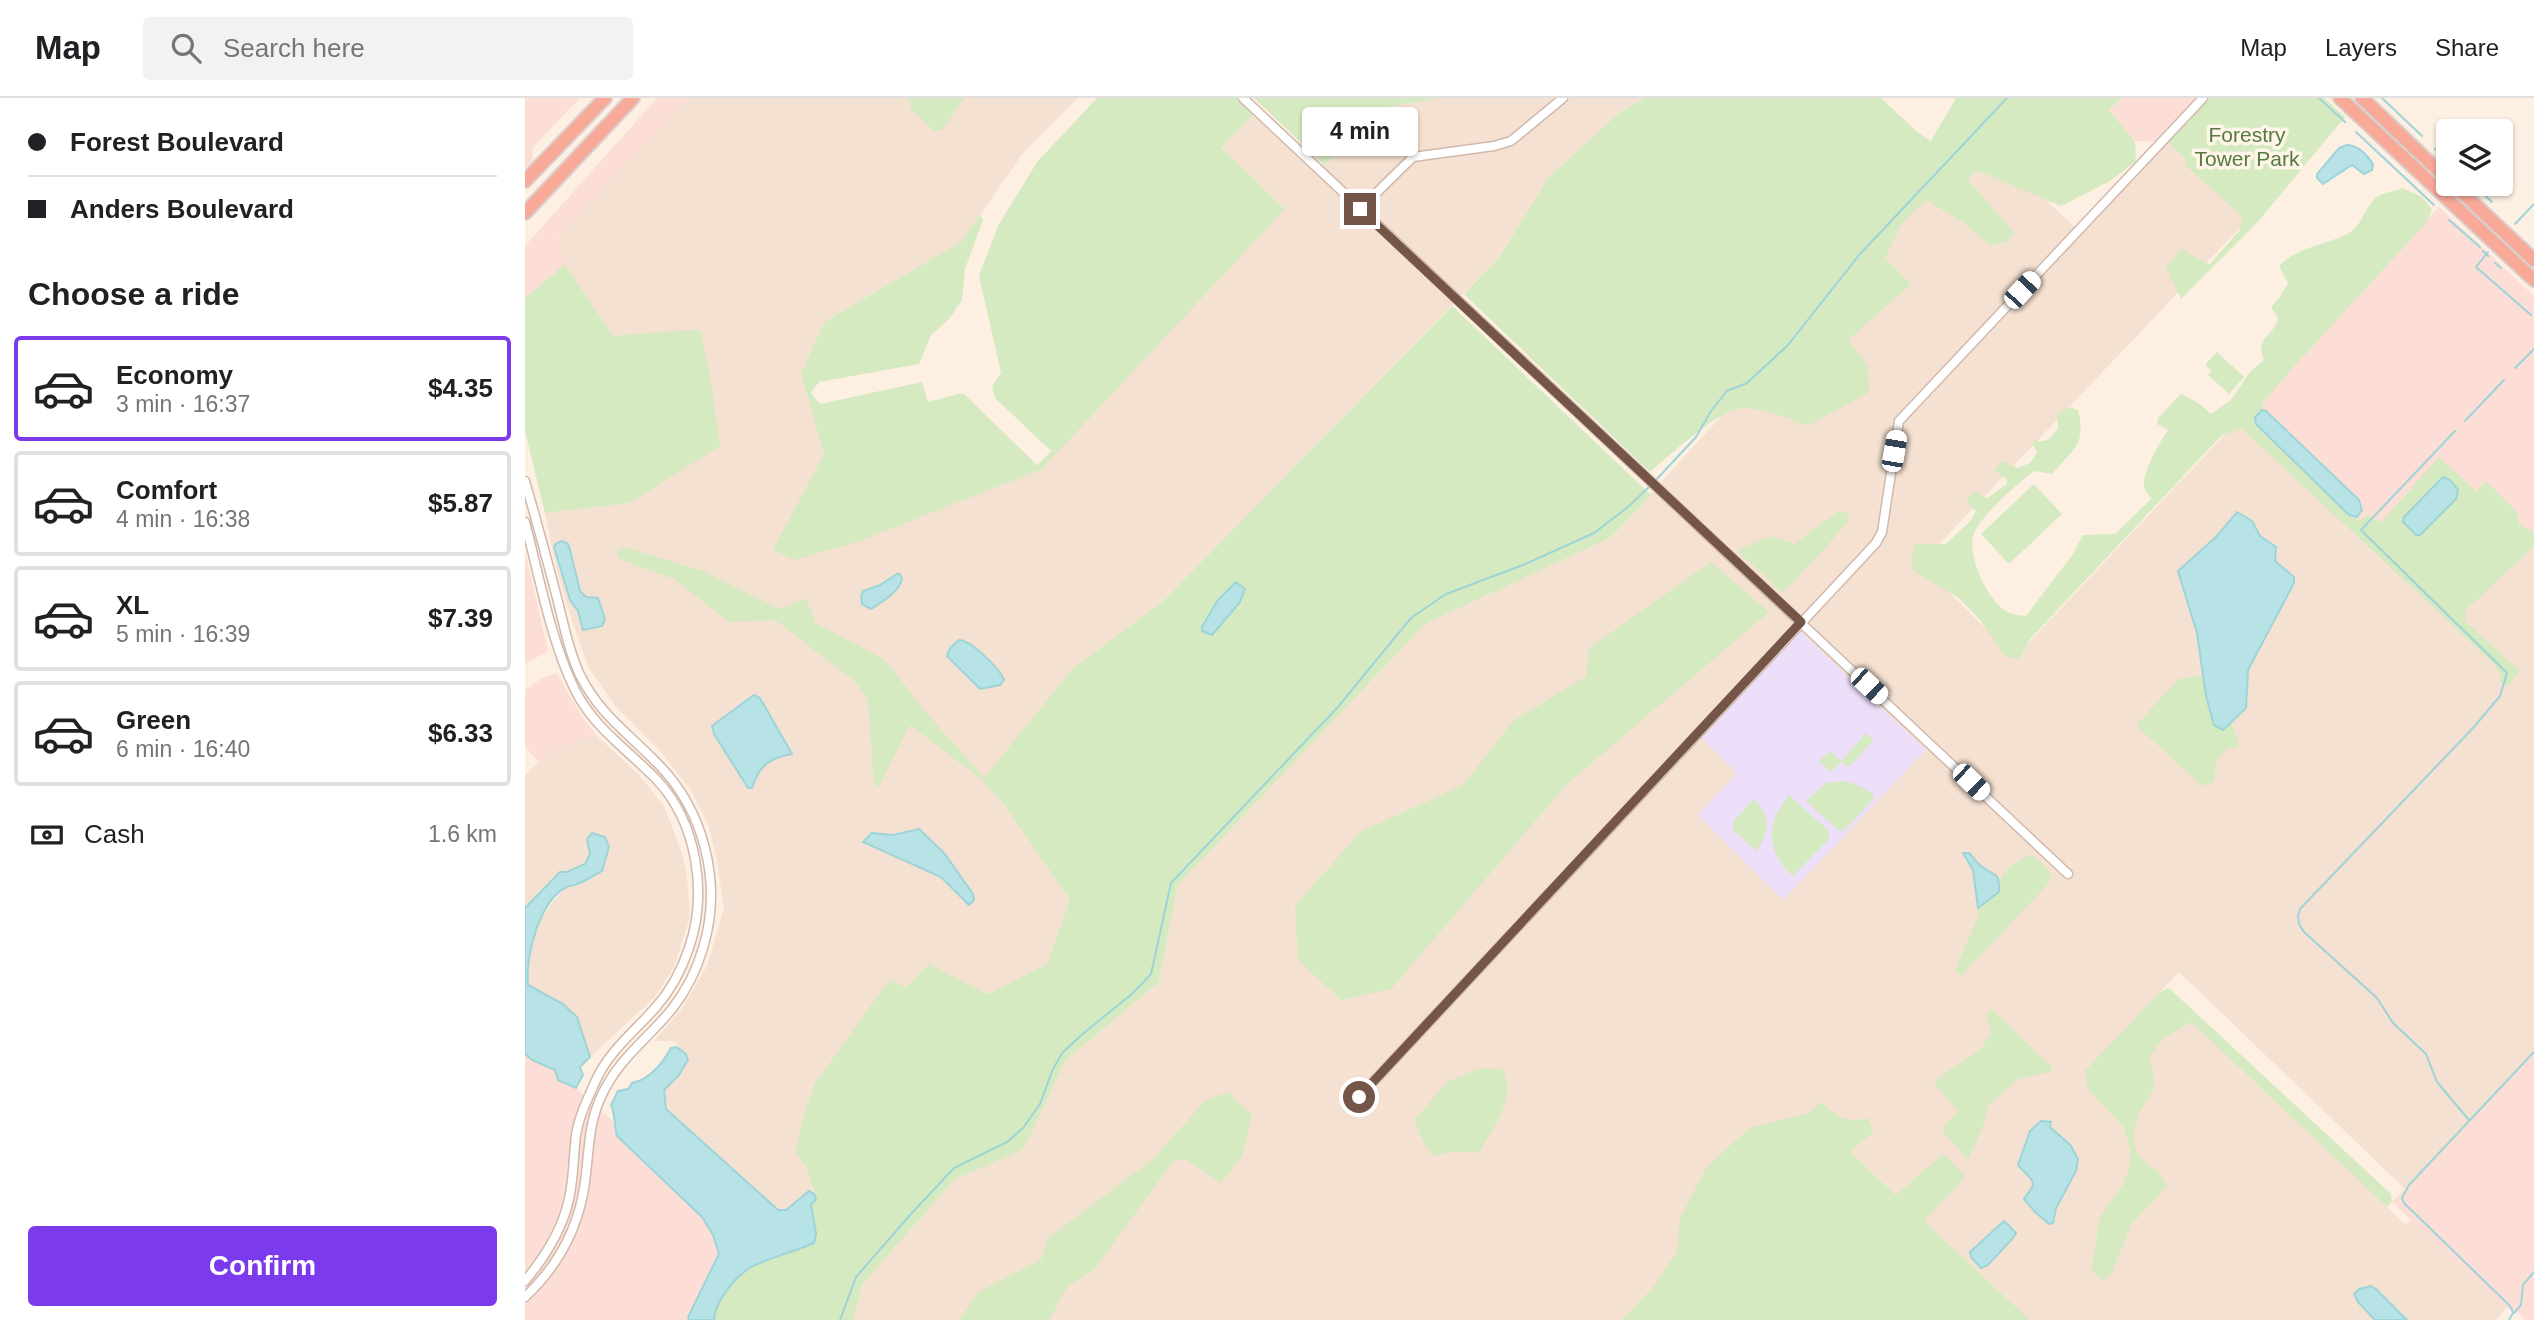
<!DOCTYPE html>
<meta charset="utf-8">
<style>
body{margin:0;font-family:Arial,sans-serif;background:#f2f2f2;color:#202124;height:100vh;display:flex;flex-direction:column;font-size:26px;white-space:nowrap}
*{box-sizing:border-box;margin:0}
p{font-size:23px;color:#757577}
.icon{flex:none;width:38px;height:38px;fill:none;stroke:currentColor;stroke-width:2;stroke-linecap:round;stroke-linejoin:round}
.map{position:relative;flex:1;overflow:hidden}
.panel{display:flex;flex-direction:column;background:#fff;width:525px}
.panel>*{flex:none}
.guide{display:grid;align-content:center;height:154px;padding:0 28px;background:#fff}
.buttons{position:absolute;left:1911px;top:21px;display:grid;gap:14px}
.buttons a{display:grid;place-items:center;width:77px;height:77px;border-radius:7px;background:#fff;box-shadow:0 2px 5px #0004;font-size:35px}
.end{position:absolute;width:32px;height:32px;margin:-16px;border:9px solid #755548;background:#fff;box-shadow:0 0 0 4px #fff}
.from{border-radius:50%}
.bubble{position:absolute;height:49px;border-radius:7px;background:#fff;box-shadow:0 2px 5px #0004;font-size:23px;font-weight:800;line-height:49px;text-align:center}
.car{position:absolute;width:21px;height:42px;margin:-21px -10px;border-radius:9px;box-shadow:0 0 5px 2px #0007;background:linear-gradient(#fff 24%,#345 0 40%,#fff 0 76%,#345 0 86%,#fff 0)}
.guide b{display:flex;align-items:center;gap:24px;height:66px;font-size:26px}
.guide b+b{border-top:2px solid #e0e0e0}
.guide i{width:18px;height:18px;background:#202124}
ul{padding:0;list-style:none}
li{display:flex;align-items:center;gap:21px;height:105px;margin:0 14px 10px;padding:0 14px;border:4px solid #e0e0e0;border-radius:7px}
li div{flex:1}
li b{display:block;font-size:26px}
li em{font-style:normal;font-weight:800}
li.current{border-color:#7c3aed}
li>.icon{width:63px;height:63px;stroke-width:1.5}
h2{padding:0 28px;font-size:32px;line-height:84px}
.pay{display:flex;align-items:center;gap:18px;height:77px;padding:0 28px;font-size:26px}
.pay p{margin-inline-start:auto}
.cta{display:flex;gap:14px;margin-top:auto;padding:14px 28px}
.cta a{flex:1;height:80px;border-radius:7px;background:#7c3aed;color:#fff;font-size:28px;font-weight:800;line-height:80px;text-align:center}
header{display:flex;align-items:center;gap:42px;box-sizing:border-box;height:98px;padding:0 35px;background:#fff;border-bottom:2px solid #e0e0e0}
header strong{font-size:33px}
nav{display:flex;gap:38px;margin-inline-start:auto;font-size:24px}
.search{width:490px;height:63px;background:#f2f2f2;display:flex;align-items:center;gap:18px;box-sizing:border-box;padding:0 24px;border-radius:7px;color:#757577;font-size:26px}
main{display:flex;flex:1;min-height:0}
.map>svg:first-child{display:block}
.residential{fill:#f4e1d1}
.commercial{fill:#fdded6}
.education{fill:#eddff9}
.green{fill:#d5eac1}
.water{fill:#b7e3e6;stroke:#9dd4d8;stroke-width:2}
.lines{fill:none;stroke-linecap:round;stroke-linejoin:round}
.stream{stroke:#9dd4d8;stroke-width:2}
.minor-casing{stroke:#d0b9ac;stroke-width:11}
.highway-casing{stroke:#d8cfcc;stroke-width:16}
.minor{stroke:#fff;stroke-width:8}
.highway{stroke:#f8a998;stroke-width:12}
.route{stroke:#755548;stroke-width:9}
.labels{text-anchor:middle;stroke-width:7;stroke-linejoin:round;paint-order:stroke}
.park-label{font-size:21px;fill:#567b40;stroke:#fff5e9}
</style>
<header>
<strong>Map</strong>
<div class="search"><svg class="icon" aria-label="search" viewBox="0 0 24 24"><circle cx="10" cy="10" r="6"/><path d="M15 15l6 6"/></svg>Search here</div>
<nav><a>Map</a><a>Layers</a><a>Share</a></nav>
</header>
<main>
<section class="panel">
<div class="guide">
<b><i class="from"></i>Forest Boulevard</b>
<b><i></i>Anders Boulevard</b>
</div>
<h2>Choose a ride</h2>
<ul>
<li class="current"><svg class="icon" aria-label="car" viewBox="0 0 24 24"><path d="M5 17H2v-5l4-1 3-4h7l3 4 3 1v5h-3M9 17h6M6 11h13"/><circle cx="7" cy="17" r="2"/><circle cx="17" cy="17" r="2"/></svg><div><b>Economy</b><p>3 min · 16:37</p></div><em>$4.35</em></li>
<li><svg class="icon" aria-label="car" viewBox="0 0 24 24"><path d="M5 17H2v-5l4-1 3-4h7l3 4 3 1v5h-3M9 17h6M6 11h13"/><circle cx="7" cy="17" r="2"/><circle cx="17" cy="17" r="2"/></svg><div><b>Comfort</b><p>4 min · 16:38</p></div><em>$5.87</em></li>
<li><svg class="icon" aria-label="car" viewBox="0 0 24 24"><path d="M5 17H2v-5l4-1 3-4h7l3 4 3 1v5h-3M9 17h6M6 11h13"/><circle cx="7" cy="17" r="2"/><circle cx="17" cy="17" r="2"/></svg><div><b>XL</b><p>5 min · 16:39</p></div><em>$7.39</em></li>
<li><svg class="icon" aria-label="car" viewBox="0 0 24 24"><path d="M5 17H2v-5l4-1 3-4h7l3 4 3 1v5h-3M9 17h6M6 11h13"/><circle cx="7" cy="17" r="2"/><circle cx="17" cy="17" r="2"/></svg><div><b>Green</b><p>6 min · 16:40</p></div><em>$6.33</em></li>
</ul>
<div class="pay"><svg class="icon" aria-label="cash" viewBox="0 0 24 24"><path d="M3 7h18v10H3z"/><circle cx="12" cy="12" r="2"/></svg>Cash<p>1.6 km</p></div>
<div class="cta"><a>Confirm</a></div>
</section>
<div class="map">
<svg width="2009" height="1222" viewBox="0 0 2009 1222">
<rect width="100%" height="100%" fill="#fdf0e3"/>
<g class="residential">
<path d="M 162,0 L 553,0 L 498,55 L 436,144 L 299,224 L 276,276 L 299,355 L 517,371 L 759,110 L 696,50 L 730,15 L 792,74 L 867,8 L 917,0 L 1120,0 L 1095,14 L 1023,80 L 975,158 L 637,504 L 548,570 L 458,682 L 477,704 L 545,802 L 522,866 L 463,896 L 404,866 L 289,987 L 278,1019 L 270,1054 L 282,1071 L 289,1096 L 284,1093 L 261,1113 L 253,1112 L 141,1011 L 139,992 L 154,977 L 163,962 L 161,956 L 149,943 L 129,943 L 156,912 L 182,868 L 199,810 L 192,763 L 184,729 L 166,692 L 135,653 L 91,609 L 64,570 L 48,526 L 32,473 L 20,415 L 105,405 L 175,232 L 88,238 L 40,166 L 34,138 Z"/>
<path d="M 1453,37 L 1556,135 L 1642,44 L 1725,119 L 1395,466 L 1490,559 L 1715,320 L 2009,443 L 2009,956 L 1880,1091 L 1654,874 L 1635,894 L 1881,1127 L 1886,1122 L 1981,1210 L 1971,1222 L 1505,1222 L 1283,1015 L 1106,1222 L 328,1222 L 337,1187 L 429,1082 L 499,1051 L 541,962 L 634,884 L 653,787 L 900,526 L 1085,440 Z"/>
<path d="M 71,637 L 115,678 L 139,708 L 157,756 L 162,778 L 165,819 L 149,869 L 130,899 L 65,959 L 52,919 L 23,897 L 2,887 L 1,880 L 3,857 L 15,819 L 41,789 L 51,787 L 77,773 L 83,749 L 63,741 L 65,756 L 60,766 L 21,786 L 0,810 L 0,677 L 27,653 Z"/>
</g>
<g class="commercial">
<path d="M 0,0 L 55,0 L 8,49 L 7,63 L 9,65 L 0,75 Z"/>
<path d="M 132,0 L 162,0 L 34,138 L 40,166 L 0,200 L 0,148 Z"/>
<path d="M 1597,0 L 1686,0 L 1671,13 L 1642,44 L 1610,43 L 1584,12 Z"/>
<path d="M 1914,109 L 2009,198 L 2009,443 L 1929,526 L 1715,320 Z"/>
<path d="M 0,453 L 23,553 L 0,566 Z"/>
<path d="M 32,575 L 57,619 L 71,637 L 27,653 L 14,665 L 0,648 L 0,592 L 17,580 Z"/>
<path d="M 0,956 L 7,962 L 30,972 L 44,988 L 51,990 L 87,1022 L 92,1038 L 177,1119 L 188,1137 L 194,1156 L 164,1222 L 0,1222 Z"/>
<path d="M 2009,956 L 2009,1222 L 2000,1222 L 1993,1214 L 1981,1210 L 1867,1104 Z"/>
</g>
<path class="education" d="M 1275,533 L 1401,652 L 1258,802 L 1173,717 L 1212,675 L 1175,639 Z"/>
<g class="green">
<path d="M 383,0 L 439,0 L 418,31 L 410,33 L 387,13 Z"/>
<path d="M 572,0 L 713,0 L 730,15 L 696,50 L 760,111 L 517,371 L 335,443 L 270,462 L 248,452 L 299,356 L 276,276 L 299,224 L 436,144 L 455,116 L 458,122 L 440,171 L 437,202 L 424,221 L 406,237 L 394,266 L 294,284 L 286,295 L 295,306 L 397,284 L 403,304 L 433,296 L 439,296 L 512,367 L 526,353 L 470,300 L 467,288 L 476,275 L 454,178 L 473,128 L 512,64 Z"/>
<path d="M 729,0 L 917,0 L 867,8 L 799,67 Z"/>
<path d="M 1120,0 L 1356,0 L 1391,33 L 1406,43 L 1431,0 L 1597,0 L 1584,12 L 1610,43 L 1611,63 L 1585,83 L 1536,108 L 1453,73 L 1442,81 L 1489,134 L 1482,144 L 1465,147 L 1436,123 L 1401,102 L 1376,127 L 1360,160 L 1386,186 L 1323,242 L 1343,267 L 1344,294 L 1283,328 C 1263,320 1241,311 1219,310 C 1197,308 1143,359 1125,374 L 939,196 L 975,158 L 1023,80 L 1095,14 Z"/>
<path d="M 1686,0 L 1799,0 L 1820,19 L 1731,126 L 1656,201 L 1641,169 L 1657,150 L 1669,159 L 1685,166 L 1714,133 L 1718,119 L 1660,67 L 1659,59 L 1642,44 L 1671,13 Z"/>
<path d="M 1878,90 L 1897,99 L 1907,111 L 1902,124 L 1764,274 L 1738,305 L 1737,312 L 1730,319 L 1731,326 L 1824,417 L 1832,419 L 1831,424 L 1842,417 L 1856,424 L 1914,359 L 1951,393 L 1961,383 L 1992,414 L 1994,426 L 2009,434 L 2009,448 L 1940,513 L 1941,524 L 1995,573 L 1983,589 L 1975,583 L 1975,576 L 1967,564 L 1717,331 L 1697,337 L 1505,541 L 1494,561 L 1480,558 L 1456,523 L 1435,501 L 1387,472 L 1387,459 L 1390,446 L 1421,446 L 1446,422 L 1451,413 L 1441,402 L 1449,393 L 1462,400 L 1482,386 L 1482,381 L 1469,373 L 1476,363 L 1493,370 L 1505,365 L 1512,355 L 1507,345 L 1509,342 C 1522,346 1525,340 1533,331 L 1532,315 L 1546,309 L 1553,312 C 1562,347 1548,351 1527,376 L 1509,373 C 1493,385 1456,418 1449,435 C 1441,457 1464,507 1485,515 C 1489,517 1496,517 1501,518 L 1548,456 L 1558,437 L 1590,436 L 1627,400 C 1626,399 1620,393 1620,392 C 1614,379 1636,342 1643,332 L 1632,326 L 1633,320 L 1656,296 L 1675,306 L 1686,316 L 1706,302 L 1725,274 L 1739,262 C 1729,239 1749,239 1753,220 L 1746,209 L 1755,199 L 1763,185 L 1754,168 C 1774,148 1798,148 1822,136 C 1838,128 1839,109 1852,99 C 1859,94 1870,93 1878,90 Z"/>
<path d="M 40,166 L 88,238 L 175,231 L 186,284 L 195,348 L 105,405 L 20,415 L 0,333 L 0,200 Z"/>
<path d="M 927,208 L 1126,397 L 1085,440 L 900,526 L 653,787 L 634,884 L 541,962 L 499,1051 L 429,1082 L 337,1187 L 328,1222 L 189,1222 C 190,1203 210,1179 226,1169 C 246,1159 269,1154 289,1145 L 291,1136 L 286,1106 L 291,1101 L 282,1071 L 270,1054 L 278,1019 L 289,987 L 364,882 L 381,889 L 404,866 L 463,896 L 522,866 L 545,802 L 477,704 L 457,682 L 385,627 L 354,689 L 349,686 L 343,603 L 332,585 L 250,522 L 204,524 L 149,481 L 95,461 L 91,453 L 100,449 L 180,474 L 255,511 L 281,500 L 291,525 L 360,562 L 404,618 L 456,676 L 458,681 L 548,570 L 637,504 Z"/>
<path d="M 1692,254 L 1719,279 L 1704,296 L 1683,277 L 1687,273 L 1680,267 Z"/>
<path d="M 1509,386 L 1537,416 L 1484,466 L 1456,436 Z"/>
<path d="M 1314,413 L 1324,416 L 1323,423 L 1296,455 L 1257,495 L 1212,452 L 1247,438 L 1269,446 Z"/>
<path d="M 1186,464 L 1244,514 L 1041,687 L 866,891 L 816,902 L 773,862 L 770,808 L 835,734 L 938,687 L 987,624 L 1061,578 L 1064,550 Z"/>
<path d="M 1678,577 L 1681,598 L 1698,631 L 1706,624 L 1714,647 L 1708,651 L 1703,649 L 1691,664 L 1689,684 L 1677,688 L 1613,629 L 1613,625 L 1654,581 Z"/>
<path d="M 1341,635 L 1349,642 L 1325,668 L 1322,669 L 1317,664 L 1305,674 L 1293,663 L 1305,653 L 1316,663 Z"/>
<path d="M 1317,683 C 1331,686 1340,689 1350,699 L 1319,733 L 1313,732 L 1281,703 L 1301,685 Z"/>
<path d="M 1264,697 L 1303,732 L 1304,741 L 1268,778 C 1240,754 1241,725 1264,697 Z"/>
<path d="M 1229,701 C 1246,719 1245,734 1231,753 L 1208,732 L 1208,724 Z"/>
<path d="M 1506,756 L 1519,766 L 1526,776 L 1523,786 L 1436,878 L 1430,872 L 1453,819 L 1453,810 L 1474,794 C 1475,770 1487,768 1506,756 Z"/>
<path d="M 1644,890 L 1866,1096 L 1867,1104 L 1862,1109 L 1666,924 L 1639,940 L 1625,958 L 1630,990 C 1616,1009 1598,1038 1616,1060 C 1625,1071 1638,1073 1642,1088 L 1607,1126 L 1586,1176 L 1579,1183 L 1566,1173 L 1575,1119 L 1597,1088 L 1604,1073 L 1605,1050 L 1598,1028 L 1563,991 L 1560,973 L 1635,894 Z"/>
<path d="M 1465,910 L 1527,969 L 1525,974 L 1493,981 L 1463,1008 L 1457,1031 L 1443,1061 L 1419,1036 L 1418,1029 L 1431,1016 L 1432,1011 L 1409,986 L 1413,980 L 1455,952 L 1466,935 L 1461,917 Z"/>
<path d="M 956,970 L 977,971 C 993,1000 968,1029 954,1055 L 928,1053 L 909,1058 L 900,1047 L 889,1022 L 923,983 Z"/>
<path d="M 703,994 L 727,1017 L 717,1058 L 696,1085 L 660,1061 L 649,1062 L 569,1172 L 543,1188 L 524,1222 L 435,1222 L 452,1195 L 516,1162 L 522,1141 L 628,1061 L 679,1004 Z"/>
<path d="M 1296,1004 C 1314,1020 1318,1025 1343,1020 L 1349,1033 L 1325,1054 L 1371,1097 L 1418,1056 L 1441,1078 L 1399,1123 L 1505,1222 L 1097,1222 L 1130,1187 L 1152,1153 L 1155,1120 L 1181,1070 L 1224,1030 L 1283,1015 Z"/>
</g>
<g class="water">
<path d="M 1822,47 C 1833,47 1842,57 1848,66 L 1847,72 L 1839,76 L 1827,67 L 1798,86 L 1792,80 L 1792,76 L 1814,50 Z"/>
<path d="M 1737,312 L 1741,313 L 1834,402 L 1837,412 L 1832,419 L 1824,417 L 1731,326 L 1730,319 Z"/>
<path d="M 1918,379 L 1925,382 L 1933,392 L 1931,401 L 1895,437 L 1891,437 L 1878,424 L 1879,419 Z"/>
<path d="M 1712,414 L 1727,423 L 1735,438 L 1751,449 L 1750,463 L 1769,479 L 1769,485 L 1723,572 L 1721,610 L 1698,632 L 1689,627 L 1681,598 L 1672,535 L 1653,473 L 1692,438 Z"/>
<path d="M 37,443 L 43,446 L 45,452 L 55,493 L 61,499 L 73,500 L 80,521 L 77,528 L 58,532 L 53,513 L 45,502 L 29,449 L 32,445 Z"/>
<path d="M 372,476 L 375,476 L 377,481 C 374,494 357,504 346,511 L 337,506 L 336,499 L 338,493 L 355,487 Z"/>
<path d="M 711,484 L 720,491 L 715,504 L 687,537 L 677,533 L 677,529 L 692,503 Z"/>
<path d="M 434,542 C 446,542 475,571 479,582 L 475,587 L 455,591 L 422,558 L 425,550 Z"/>
<path d="M 229,597 L 235,600 L 267,656 C 244,660 234,668 227,690 L 223,690 L 189,636 L 187,628 Z"/>
<path d="M 394,731 L 419,755 L 448,796 L 449,802 L 444,807 L 416,779 L 338,744 L 347,735 L 368,737 Z"/>
<path d="M 67,735 L 80,739 L 84,749 L 77,773 C 69,777 61,783 52,786 C 49,788 45,787 42,789 C 14,802 0,859 3,887 L 38,906 L 52,919 L 65,959 L 55,969 L 58,977 L 51,990 L 33,982 L 30,972 L 7,962 L 0,956 L 0,810 L 35,774 L 42,774 L 60,766 L 65,756 L 62,741 Z"/>
<path d="M 1438,755 L 1444,755 C 1448,759 1452,765 1456,768 C 1470,779 1475,773 1474,794 L 1453,810 L 1448,772 Z"/>
<path d="M 152,949 L 161,956 L 163,962 L 154,977 L 139,992 L 141,1011 L 253,1112 L 261,1112 L 284,1093 L 289,1096 L 291,1102 L 286,1106 L 291,1136 L 289,1145 C 269,1154 246,1159 226,1169 C 210,1179 190,1203 189,1222 L 164,1222 L 163,1219 L 194,1156 L 188,1137 L 177,1119 L 92,1038 C 89,1028 90,1014 86,1007 L 93,993 L 103,991 L 107,985 C 124,982 138,965 146,950 Z"/>
<path d="M 1516,1023 L 1526,1024 L 1525,1029 L 1546,1048 L 1553,1061 L 1551,1073 L 1531,1110 L 1528,1125 L 1524,1126 L 1510,1114 L 1499,1101 L 1508,1088 L 1507,1082 L 1493,1067 L 1505,1033 Z"/>
<path d="M 1479,1123 L 1491,1135 L 1488,1140 L 1463,1167 L 1456,1170 L 1446,1159 L 1445,1154 Z"/>
<path d="M 1846,1188 L 1851,1191 L 1882,1222 L 1850,1222 L 1833,1204 L 1829,1196 L 1834,1191 Z"/>
</g>
<g class="lines">
<g class="stream">
<path d="M 1794,0 L 1820,24"/>
<path d="M 1857,0 L 1897,38"/>
<path d="M 1831,34 L 1909,107"/>
<path d="M 1910,51 L 1923,63"/>
<path d="M 1948,86 L 1967,104"/>
<path d="M 1924,122 L 1955,149"/>
<path d="M 1990,126 L 2009,106"/>
<path d="M 1958,153 L 1963,158"/>
<path d="M 1963,154 L 1951,169 L 2006,217"/>
<path d="M 1970,165 L 1976,170"/>
<path d="M 1990,270 L 2009,251"/>
<path d="M 1940,323 L 1979,282"/>
<path d="M 1930,333 L 1836,432 L 1982,575 L 1975,598 L 1948,630 L 1775,811 L 1773,818 L 1774,826 L 1779,834 L 1852,900 L 1868,925 L 1901,956 L 1912,984 L 1944,1022"/>
<path d="M 1130,383 L 1171,339 L 1186,313 L 1202,293 L 1222,285 L 1263,247 L 1335,156 L 1482,0"/>
<path d="M 1989,1215 L 1996,1207 L 1998,1187 L 2009,1174"/>
<path d="M 315,1222 L 331,1179 L 385,1117 L 429,1070 L 482,1044 L 498,1030 L 515,1006 L 528,971 L 538,954 L 560,934 L 608,895 L 626,876 L 646,785 L 812,610 L 886,520 L 921,496 L 998,467 L 1069,435 L 1103,409 L 1126,387"/>
<path d="M 1984,1222 L 1988,1215 L 1986,1209 L 1879,1105 L 1877,1100 L 1884,1087 L 2009,954"/>
</g>
<g class="minor-casing">
<g id="minor">
<path d="M 718,0 L 1543,776"/>
<path d="M 835,111 L 888,59 L 969,48 L 986,43 L 1038,0"/>
<path d="M 0,383 C 11,421 21,458 31,496 C 38,522 43,552 55,577 C 75,617 102,634 131,664 C 179,711 198,785 178,850 C 172,871 161,893 147,911 C 120,944 93,960 75,1001 C 63,1029 64,1055 60,1084 C 54,1129 33,1168 0,1199"/>
<path d="M 0,424 C 14,477 26,544 50,592 C 69,630 102,651 131,681 C 172,724 183,795 164,850 C 157,871 146,892 131,909 C 110,933 84,953 71,982 C 63,1000 54,1018 51,1037 C 48,1060 49,1083 43,1105 C 36,1134 19,1160 0,1183"/>
<path d="M 834,999 L 1351,445 L 1357,434 L 1374,323 L 1678,0"/>
</g>
</g>
<g class="highway-casing">
<g id="highway">
<path d="M 1815,0 L 2009,182"/>
<path d="M 1837,0 L 1923,82"/>
<path d="M 0,83 L 80,0"/>
<path d="M 1928,86 L 2009,162"/>
<path d="M 0,115 L 108,0"/>
</g>
</g>
<use href="#minor" class="minor"/>
<use href="#highway" class="highway"/>
</g>
<g class="lines">
<path class="route" d="M 834,999 L 1276,524 L 835,111"/>
</g>
<g class="labels">
<g class="park-label">
<text x="1722" y="44">Forestry<tspan x="1722" dy="24">Tower Park</tspan></text>
</g>
</g>
</svg>
<div class="buttons">
<a><svg class="icon" aria-label="layers" viewBox="0 0 24 24"><path d="M12 4l9 5-9 5-9-5zM3 14l9 5 9-5"/></svg></a>
</div>
<i class="end from" style="left:834px;top:999px"></i>
<i class="end" style="left:835px;top:111px"></i>
<div class="bubble" style="left:777px;top:9px;width:116px">4 min</div>
<i class="car" style="left:1497px;top:192px;rotate:43deg"></i>
<i class="car" style="left:1369px;top:353px;rotate:10deg"></i>
<i class="car" style="left:1344px;top:588px;rotate:133deg"></i>
<i class="car" style="left:1446px;top:684px;rotate:134deg"></i>
</div>
</main>
